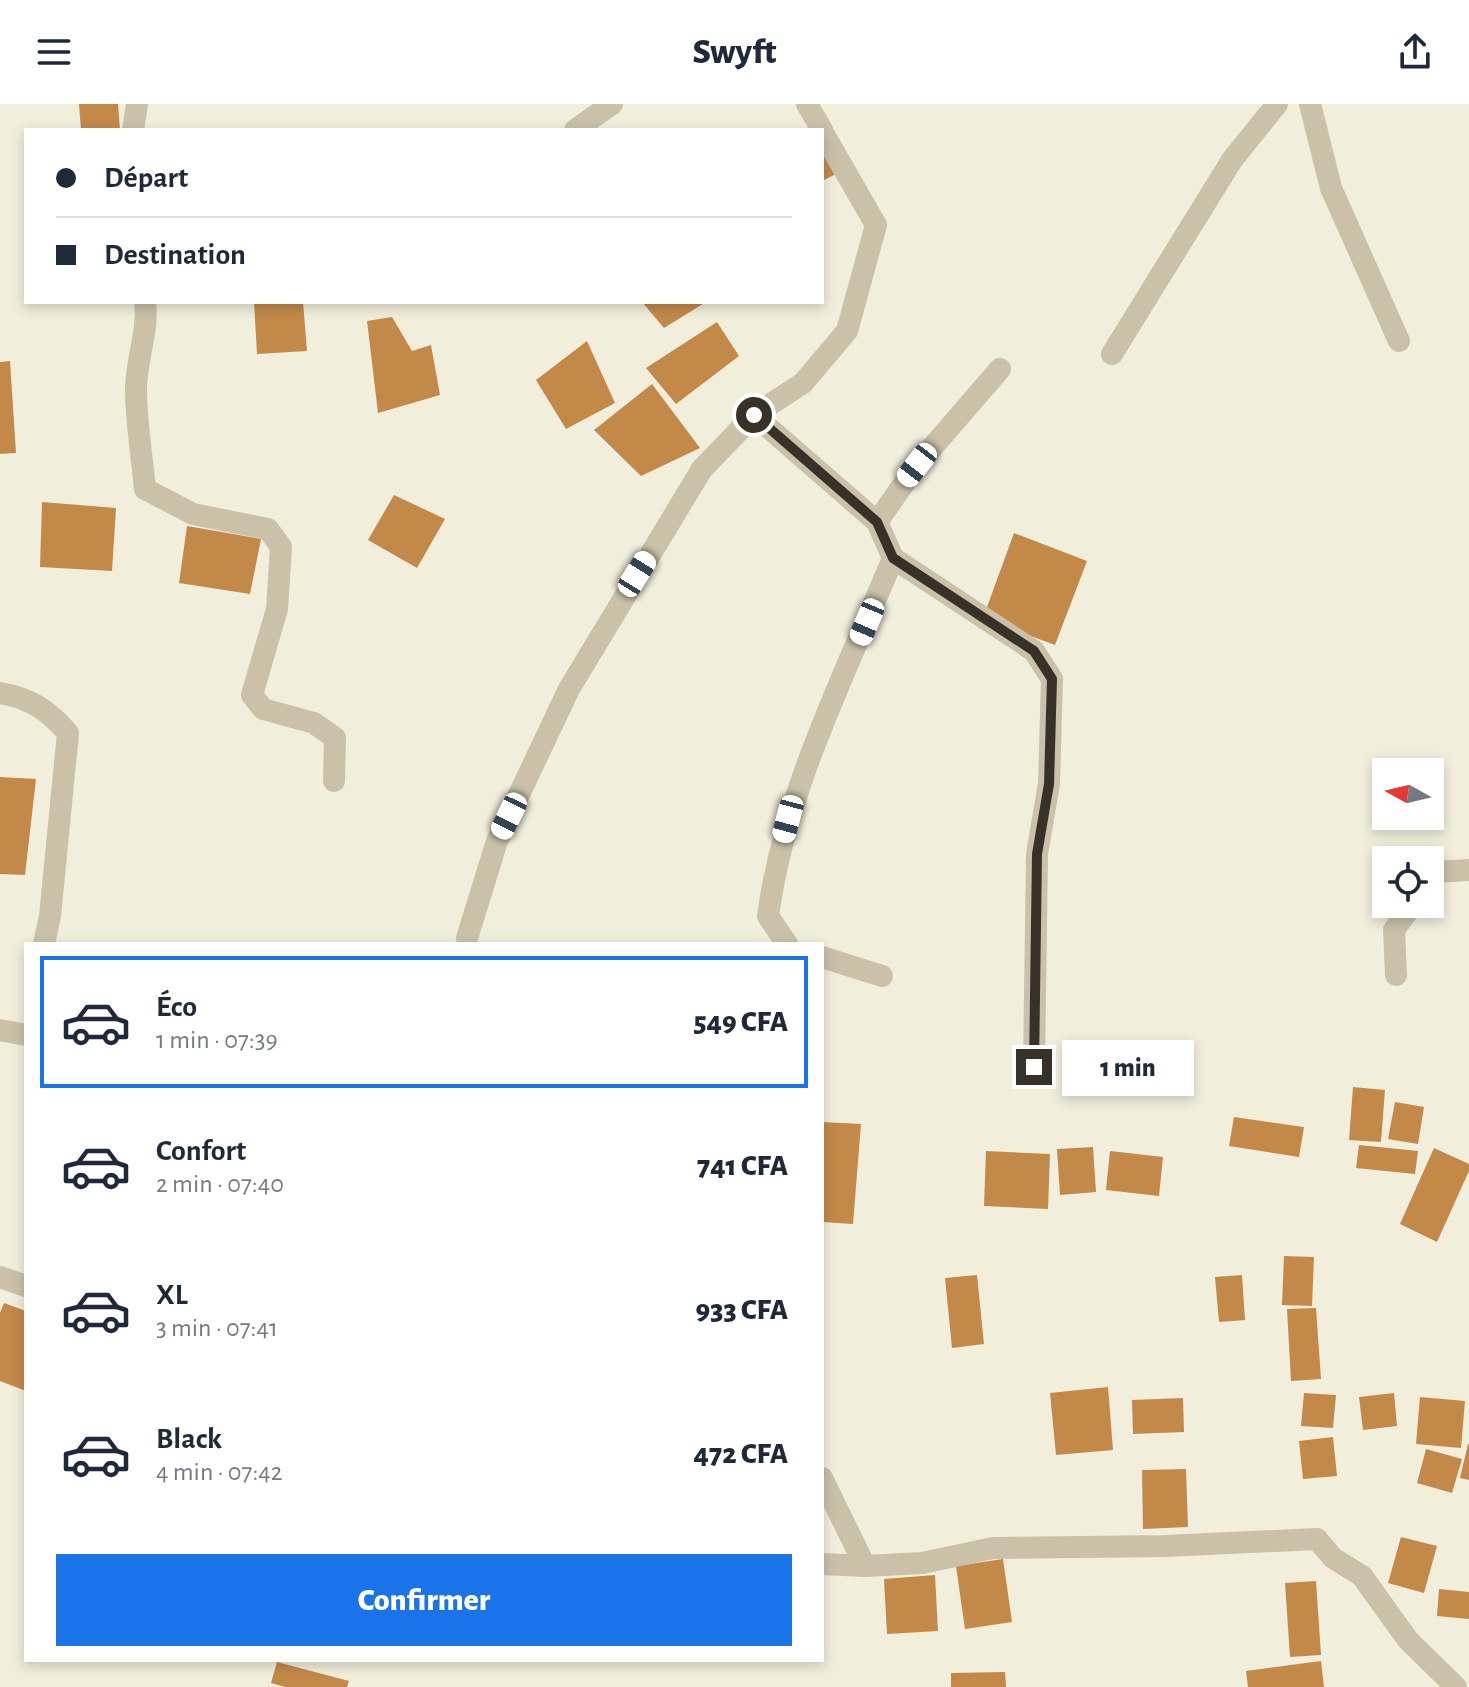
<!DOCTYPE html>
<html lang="fr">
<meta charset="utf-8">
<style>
body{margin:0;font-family:"Alegreya Sans",sans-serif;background:#f6f6f7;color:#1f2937;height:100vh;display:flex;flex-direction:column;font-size:30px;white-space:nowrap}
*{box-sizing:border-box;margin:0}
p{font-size:26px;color:#747a83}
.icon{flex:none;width:44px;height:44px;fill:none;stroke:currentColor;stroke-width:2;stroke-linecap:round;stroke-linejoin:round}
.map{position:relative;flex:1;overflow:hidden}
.panel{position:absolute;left:24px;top:838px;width:800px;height:720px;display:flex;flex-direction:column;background:#fff;border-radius:0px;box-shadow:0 4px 12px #0003}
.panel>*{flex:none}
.top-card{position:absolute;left:24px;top:24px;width:800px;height:176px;border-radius:0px;box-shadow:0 4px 12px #0003;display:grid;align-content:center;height:176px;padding:0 32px;background:#fff}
.needle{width:52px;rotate:278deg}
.fabs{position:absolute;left:1372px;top:654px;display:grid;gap:16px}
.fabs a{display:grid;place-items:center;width:72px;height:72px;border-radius:0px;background:#fff;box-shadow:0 4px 12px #0003;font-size:40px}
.end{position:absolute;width:36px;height:36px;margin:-18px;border:10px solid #373128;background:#fff;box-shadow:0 0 0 4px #fff}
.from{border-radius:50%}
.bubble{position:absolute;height:56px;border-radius:0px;background:#fff;box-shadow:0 4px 12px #0003;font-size:26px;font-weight:800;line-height:56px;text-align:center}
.car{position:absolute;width:24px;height:48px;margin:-24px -12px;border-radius:10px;box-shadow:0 0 6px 2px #0007;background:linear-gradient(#fff 24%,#345 0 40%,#fff 0 76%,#345 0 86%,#fff 0)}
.top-card b{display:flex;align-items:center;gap:28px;height:76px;font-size:30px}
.top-card b+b{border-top:2px solid #e0e1e3}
.top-card i{width:20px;height:20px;background:#1f2937}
ul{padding:14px 0 0;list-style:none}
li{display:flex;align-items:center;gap:24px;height:132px;margin:0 16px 12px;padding:0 16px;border:4px solid transparent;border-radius:0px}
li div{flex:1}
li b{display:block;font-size:30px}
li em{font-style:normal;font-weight:800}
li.selected{border-color:#1a73e8}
li>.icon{width:72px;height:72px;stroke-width:1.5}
.button{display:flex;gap:16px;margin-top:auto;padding:16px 32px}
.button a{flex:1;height:92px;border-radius:0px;background:#1a73e8;color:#fff;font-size:32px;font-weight:800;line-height:92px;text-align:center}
header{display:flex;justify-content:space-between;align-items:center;height:104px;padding:0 32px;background:#fff;font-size:36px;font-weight:800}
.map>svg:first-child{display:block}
.building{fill:#c38949}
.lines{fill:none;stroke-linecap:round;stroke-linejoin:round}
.minor{stroke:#cac1a8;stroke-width:22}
.route{stroke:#373128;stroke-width:10}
</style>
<header><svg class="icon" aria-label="menu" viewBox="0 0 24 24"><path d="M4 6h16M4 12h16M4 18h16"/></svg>Swyft<svg class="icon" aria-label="share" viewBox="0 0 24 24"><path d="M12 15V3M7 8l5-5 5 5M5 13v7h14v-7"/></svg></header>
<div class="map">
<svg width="1469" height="1583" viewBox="0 0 1469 1583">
<rect width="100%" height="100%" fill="#f2eedc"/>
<g class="building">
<path d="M 79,0 L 118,0 L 120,26 L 81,26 Z"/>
<path d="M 822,40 L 838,69 L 822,77 Z"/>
<path d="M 254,198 L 303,198 L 307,247 L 257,250 Z"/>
<path d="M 642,198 L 706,198 L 664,224 Z"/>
<path d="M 392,213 L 412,247 L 431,241 L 440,291 L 378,309 L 367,217 Z"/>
<path d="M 717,218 L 739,252 L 676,300 L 646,264 Z"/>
<path d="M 587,237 L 615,299 L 566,325 L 536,276 Z"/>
<path d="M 10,257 L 16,349 L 0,350 L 0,258 Z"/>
<path d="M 652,280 L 700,344 L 641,372 L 594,326 Z"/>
<path d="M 394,391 L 445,415 L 417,464 L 368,436 Z"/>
<path d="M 42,398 L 116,404 L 112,467 L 40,463 Z"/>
<path d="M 187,422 L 261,435 L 250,490 L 179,479 Z"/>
<path d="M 1014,429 L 1087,457 L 1055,541 L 983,514 Z"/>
<path d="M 0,673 L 36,675 L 25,771 L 0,770 Z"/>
<path d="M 1353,983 L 1385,986 L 1381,1038 L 1349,1036 Z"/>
<path d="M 1395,998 L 1424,1003 L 1418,1040 L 1388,1035 Z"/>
<path d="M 1234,1013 L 1304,1023 L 1299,1053 L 1229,1042 Z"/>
<path d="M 822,1018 L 861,1020 L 853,1120 L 822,1118 Z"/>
<path d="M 1359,1041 L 1418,1047 L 1415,1070 L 1356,1064 Z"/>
<path d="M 1093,1043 L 1096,1088 L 1060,1091 L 1057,1045 Z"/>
<path d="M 1434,1044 L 1469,1060 L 1469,1067 L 1437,1138 L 1400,1120 Z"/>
<path d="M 986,1047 L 1050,1050 L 1048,1105 L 984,1102 Z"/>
<path d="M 1110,1047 L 1163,1053 L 1159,1092 L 1106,1086 Z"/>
<path d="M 1284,1152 L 1314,1153 L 1312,1202 L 1282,1201 Z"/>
<path d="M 977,1171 L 984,1240 L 952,1244 L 945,1174 Z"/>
<path d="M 1242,1171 L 1245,1216 L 1219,1218 L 1215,1173 Z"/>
<path d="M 4,1199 L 26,1207 L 26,1287 L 0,1277 L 0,1209 Z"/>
<path d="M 1316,1204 L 1321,1275 L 1291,1277 L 1287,1205 Z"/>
<path d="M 1108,1283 L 1113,1346 L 1056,1351 L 1050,1289 Z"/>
<path d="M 1304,1289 L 1336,1291 L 1333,1324 L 1301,1322 Z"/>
<path d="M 1394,1289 L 1397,1322 L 1363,1326 L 1359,1293 Z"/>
<path d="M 1420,1293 L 1465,1297 L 1461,1344 L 1416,1340 Z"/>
<path d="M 1183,1294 L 1184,1328 L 1133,1330 L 1132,1296 Z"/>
<path d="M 1333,1333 L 1337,1372 L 1303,1375 L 1299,1337 Z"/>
<path d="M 1468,1340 L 1469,1340 L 1469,1376 L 1460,1374 Z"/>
<path d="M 1426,1345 L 1462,1355 L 1452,1389 L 1417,1379 Z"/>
<path d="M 1186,1365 L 1188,1423 L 1143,1425 L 1142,1366 Z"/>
<path d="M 1401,1433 L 1437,1442 L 1424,1489 L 1388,1479 Z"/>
<path d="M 1003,1455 L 1012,1518 L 965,1525 L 956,1462 Z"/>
<path d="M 935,1471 L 938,1527 L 887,1530 L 884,1475 Z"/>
<path d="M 1316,1477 L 1321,1551 L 1290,1553 L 1285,1479 Z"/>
<path d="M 1439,1485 L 1469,1488 L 1469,1515 L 1437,1512 Z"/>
<path d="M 1321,1557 L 1324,1583 L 1248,1583 L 1246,1567 Z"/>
<path d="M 277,1558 L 349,1577 L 347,1583 L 285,1583 L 271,1579 Z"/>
<path d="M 1005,1568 L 1006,1583 L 951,1583 L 951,1569 Z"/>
</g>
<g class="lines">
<g class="minor">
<path d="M 807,0 L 822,26"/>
<path d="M 1310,0 L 1331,84 L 1399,237"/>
<path d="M 133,26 L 137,0"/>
<path d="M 575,26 L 612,0"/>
<path d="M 145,198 C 149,226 136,256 136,285 C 136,318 142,352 145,385 L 193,410 L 268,425 L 281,443 L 277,505 L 252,591 L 263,605 L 314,619 L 335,634 L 334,677"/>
<path d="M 1112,250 L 1232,56 L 1277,0"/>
<path d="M 754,311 L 877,418 L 893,454 C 845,571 785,686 768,812 L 787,840"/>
<path d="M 877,418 L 917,361 L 1000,265"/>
<path d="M 893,454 L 1034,547 L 1052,575 L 1049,680 L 1037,750 L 1034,963"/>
<path d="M 0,589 C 30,594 48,606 68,629 L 50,812 L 44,840"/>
<path d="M 1430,777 L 1436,768 L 1469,766"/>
<path d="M 467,834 L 497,737 L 569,585 L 702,365 L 754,311 L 803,279 L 847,227 L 876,121 L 822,27"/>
<path d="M 822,853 L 882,872"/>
<path d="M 1396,871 L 1394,826 L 1413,800"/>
<path d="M 0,926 L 26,931"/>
<path d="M 0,1173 L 26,1182"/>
<path d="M 822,1374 L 865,1462"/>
<path d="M 822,1460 L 865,1462 L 922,1459 L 993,1444 L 1165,1442 L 1317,1435 L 1333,1454 L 1362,1472 L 1408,1536 L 1456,1583"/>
</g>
</g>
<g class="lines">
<path class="route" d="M 754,311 L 877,418 L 893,454 L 1034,547 L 1052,575 L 1049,680 L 1037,750 L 1034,963"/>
</g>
</svg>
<div class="fabs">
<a><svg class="needle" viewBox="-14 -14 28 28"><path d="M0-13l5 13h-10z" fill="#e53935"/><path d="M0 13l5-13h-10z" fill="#747a83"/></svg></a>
<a><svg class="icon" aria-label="locate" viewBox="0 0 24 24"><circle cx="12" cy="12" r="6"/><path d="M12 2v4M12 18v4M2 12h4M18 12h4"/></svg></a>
</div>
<i class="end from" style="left:754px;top:311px"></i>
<i class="end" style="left:1034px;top:963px"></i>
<div class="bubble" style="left:1062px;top:936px;width:132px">1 min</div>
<i class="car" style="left:917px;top:361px;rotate:218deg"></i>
<i class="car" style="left:637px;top:470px;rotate:32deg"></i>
<i class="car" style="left:867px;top:518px;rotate:203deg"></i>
<i class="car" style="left:509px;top:712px;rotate:206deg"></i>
<i class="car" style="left:788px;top:715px;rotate:195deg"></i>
<div class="top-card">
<b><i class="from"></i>Départ</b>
<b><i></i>Destination</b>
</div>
<section class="panel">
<ul>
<li class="selected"><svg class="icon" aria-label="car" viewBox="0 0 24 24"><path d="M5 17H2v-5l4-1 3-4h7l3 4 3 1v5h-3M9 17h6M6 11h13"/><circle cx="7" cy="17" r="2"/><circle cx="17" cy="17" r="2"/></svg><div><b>Éco</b><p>1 min · 07:39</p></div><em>549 CFA</em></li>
<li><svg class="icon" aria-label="car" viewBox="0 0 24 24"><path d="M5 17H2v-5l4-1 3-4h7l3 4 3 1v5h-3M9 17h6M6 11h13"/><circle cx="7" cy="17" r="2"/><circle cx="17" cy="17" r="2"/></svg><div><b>Confort</b><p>2 min · 07:40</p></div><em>741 CFA</em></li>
<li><svg class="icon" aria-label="car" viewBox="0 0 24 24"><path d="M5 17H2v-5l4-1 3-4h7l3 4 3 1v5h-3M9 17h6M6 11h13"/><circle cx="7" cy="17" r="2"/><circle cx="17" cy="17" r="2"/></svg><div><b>XL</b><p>3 min · 07:41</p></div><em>933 CFA</em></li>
<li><svg class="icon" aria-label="car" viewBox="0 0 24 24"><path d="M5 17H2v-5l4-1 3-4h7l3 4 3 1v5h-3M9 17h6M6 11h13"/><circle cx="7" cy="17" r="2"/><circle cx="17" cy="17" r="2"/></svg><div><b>Black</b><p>4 min · 07:42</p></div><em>472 CFA</em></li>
</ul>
<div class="button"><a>Confirmer</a></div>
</section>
</div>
